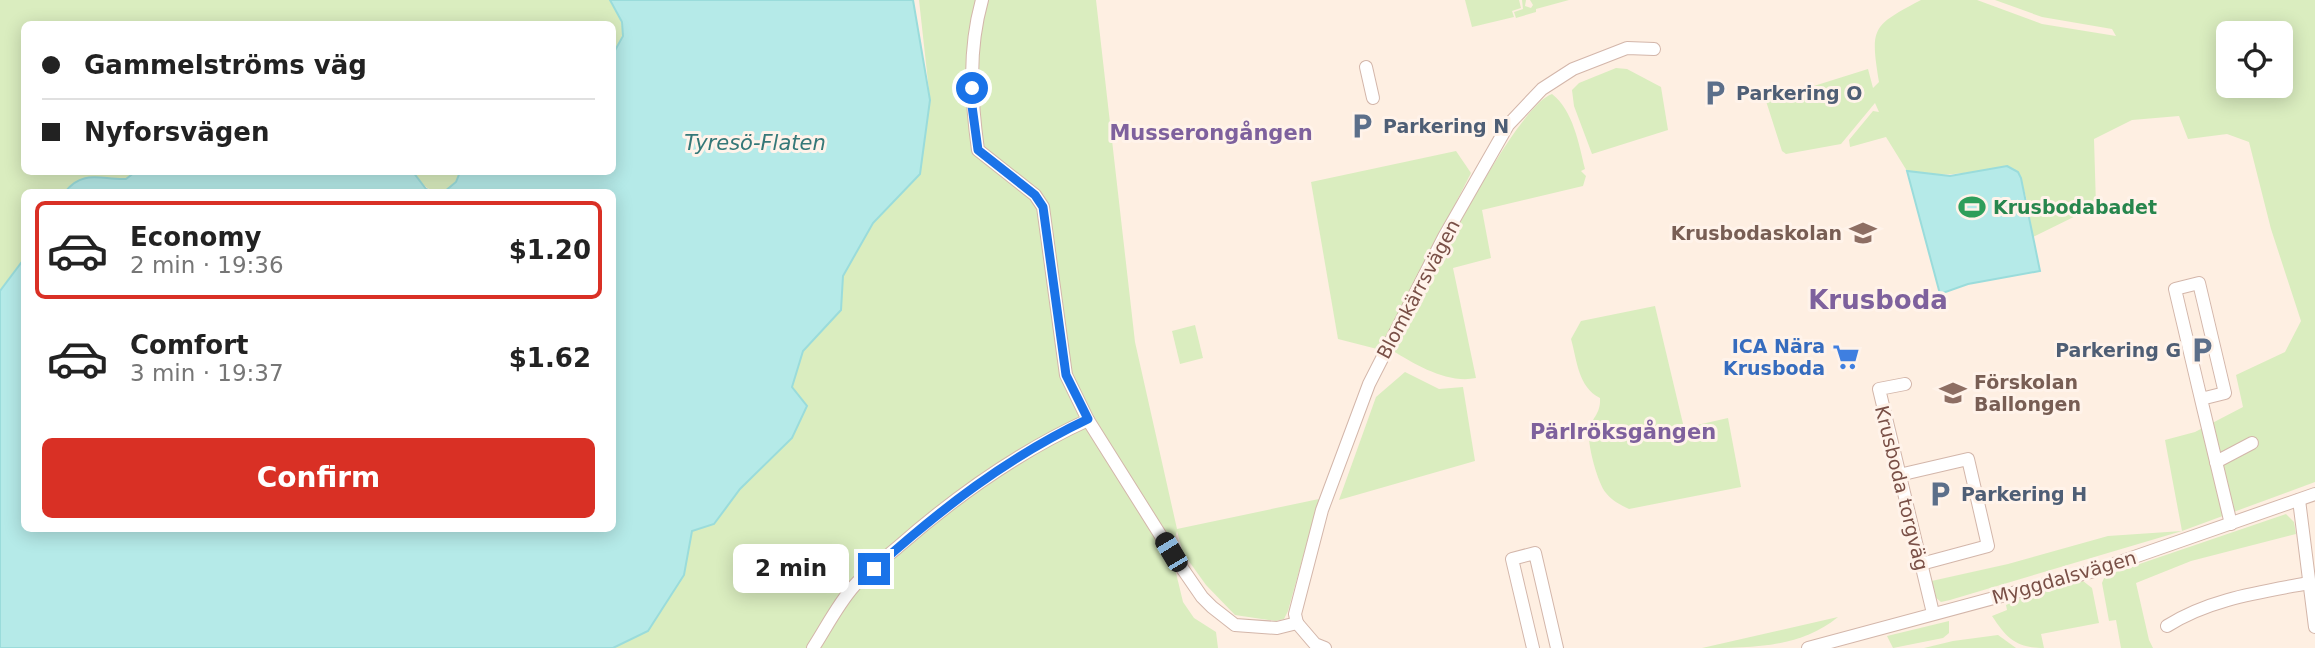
<!DOCTYPE html>
<meta charset="utf-8">
<style>
body{margin:0;font-family:"DejaVu Sans",sans-serif;background:#f2f2f2;color:#222;height:100vh;display:flex;flex-direction:column;font-size:26px;white-space:nowrap}
*{box-sizing:border-box;margin:0}
p{font-size:23px;color:#767676}
.icon{flex:none;width:38px;height:38px;fill:none;stroke:currentColor;stroke-width:2;stroke-linecap:round;stroke-linejoin:round}
.map{position:relative;flex:1;overflow:hidden}
.drawer{position:absolute;left:21px;top:189px;width:595px;height:343px;display:flex;flex-direction:column;background:#fff;border-radius:10px;box-shadow:0 4px 18px #0003}
.drawer>*{flex:none}
.banner{position:absolute;left:21px;top:21px;width:595px;height:154px;border-radius:10px;box-shadow:0 4px 18px #0003;display:grid;align-content:center;height:154px;padding:0 21px;background:#fff}
.controls{position:absolute;left:2216px;top:21px;display:grid;gap:14px}
.controls a{display:grid;place-items:center;width:77px;height:77px;border-radius:10px;background:#fff;box-shadow:0 4px 18px #0003;font-size:35px}
.end{position:absolute;width:32px;height:32px;margin:-16px;border:9px solid #1a73e8;background:#fff;box-shadow:0 0 0 4px #fff}
.from{border-radius:50%}
.bubble{position:absolute;height:49px;border-radius:10px;background:#fff;box-shadow:0 4px 18px #0003;font-size:23px;font-weight:700;line-height:49px;text-align:center}
.car{position:absolute;width:21px;height:42px;margin:-21px -10px;border-radius:9px;box-shadow:0 0 5px 2px #0007;background:linear-gradient(#222 24%,#8ab4d8 0 40%,#222 0 76%,#8ab4d8 0 86%,#222 0)}
.banner b{display:flex;align-items:center;gap:24px;height:66px;font-size:26px}
.banner b+b{border-top:2px solid #e0e0e0}
.banner i{width:18px;height:18px;background:#222}
ul{padding:12px 0 0;list-style:none}
li{display:flex;align-items:center;gap:21px;height:98px;margin:0 14px 10px;padding:0 7px;border:4px solid transparent;border-radius:10px}
li div{flex:1}
li b{display:block;font-size:26px}
li em{font-style:normal;font-weight:700}
li.active{border-color:#d93025}
li>.icon{width:63px;height:63px;stroke-width:1.5}
.action{display:flex;gap:14px;margin-top:auto;padding:14px 21px}
.action a{flex:1;height:80px;border-radius:10px;background:#d93025;color:#fff;font-size:28px;font-weight:700;line-height:80px;text-align:center}
.map>svg:first-child{display:block}
.green{fill:#daedbf;fill-rule:evenodd}
.water{fill:#b5eae8;stroke:#9adcdb;stroke-width:2}
.lines{fill:none;stroke-linecap:round;stroke-linejoin:round}
.minor-casing{stroke:#d3b6aa;stroke-width:14}
.minor{stroke:#fff;stroke-width:12}
.route{stroke:#1a73e8;stroke-width:9}
.labels{text-anchor:middle;stroke-width:6;stroke-linejoin:round;paint-order:stroke}
.service-label{font-size:19px;font-weight:bold;fill:#4e5e75;stroke:#fff3ea;text-anchor:start}
.leisure-label{font-size:19px;font-weight:bold;fill:#27864d;stroke:#fff3ea;text-anchor:start}
.education-label{font-size:19px;font-weight:bold;fill:#785e54;stroke:#fff3ea;text-anchor:end}
.street-label{font-size:19px;fill:#794f46;stroke:#fff3ea}
.shop-label{font-size:19px;font-weight:bold;fill:#366cbe;stroke:#fff3ea;text-anchor:end}
.neighbourhood-label{font-size:21px;font-weight:bold;fill:#7e619d;stroke:#fff3ea}
.water-label{font-size:21px;font-style:italic;fill:#357878;stroke:#fff3ea}
.district-label{font-size:26px;font-weight:bold;fill:#7e619d;stroke:#fff3ea}
</style>
<div class="map">
<svg width="2315" height="648" viewBox="0 0 2315 648">
<rect width="100%" height="100%" fill="#feefe2"/>
<g class="green">
<path d="M 0,0 L 610,0 C 622,19 629,34 613,54 L 612,24 L 24,24 L 24,172 L 135,172 L 126,179 C 103,180 81,171 65,192 L 24,192 L 24,259 L 0,291 Z"/>
<path d="M 919,0 L 1096,0 L 1135,342 L 1177,529 L 1319,499 L 1288,611 L 1284,619 L 1276,621 L 1235,615 L 1206,585 L 1183,553 L 1177,531 L 1171,552 L 1183,602 L 1194,618 L 1216,632 L 1218,648 L 613,648 L 648,631 L 684,575 L 692,531 L 714,524 L 740,489 L 792,438 L 792,387 L 803,351 L 841,310 L 843,276 L 873,223 L 920,174 L 930,100 Z"/>
<path d="M 1465,0 L 1519,0 L 1521,8 L 1512,11 L 1514,17 L 1472,27 Z"/>
<path d="M 1522,0 L 1526,0 L 1525,6 L 1531,8 L 1533,5 L 1530,0 L 1569,0 L 1536,9 L 1536,12 L 1516,18 L 1514,12 L 1523,9 Z"/>
<path d="M 1921,0 L 1977,0 L 2042,24 L 2116,36 L 2112,29 L 2042,17 L 1995,0 L 2315,0 L 2315,482 L 2182,531 L 1950,600 L 1941,602 L 1934,596 L 1927,582 L 2008,564 L 2108,536 L 2182,531 L 2165,440 L 2195,432 L 2243,407 L 2236,375 L 2285,352 L 2301,321 L 2271,229 L 2249,142 L 2227,134 L 2188,139 L 2179,116 L 2132,120 L 2094,139 L 2096,206 L 2033,237 C 2029,217 2027,174 2007,166 C 1972,172 1942,179 1907,171 L 1886,137 L 1850,147 L 1849,140 L 1873,111 L 1879,112 L 1875,103 L 1841,144 L 1786,154 L 1782,151 L 1766,101 L 1868,69 L 1873,88 L 1879,82 C 1870,27 1872,26 1921,0 ZM 2228,33 L 2280,33 L 2280,86 L 2228,86 Z"/>
<path d="M 1616,68 L 1627,69 L 1661,87 L 1668,130 L 1592,154 L 1574,106 L 1572,90 L 1579,83 Z"/>
<path d="M 1552,94 C 1573,110 1579,144 1585,169 L 1581,171 L 1586,176 L 1583,186 L 1482,210 L 1491,258 L 1453,268 L 1476,378 C 1448,384 1416,365 1393,351 C 1416,306 1513,107 1552,94 Z"/>
<path d="M 1456,151 L 1471,173 L 1381,350 L 1338,339 L 1311,182 Z"/>
<path d="M 413,172 L 460,172 L 456,182 L 444,192 C 427,192 422,184 413,172 Z"/>
<path d="M 1655,306 L 1684,428 L 1728,418 L 1741,487 L 1629,509 C 1621,505 1612,501 1606,493 C 1598,484 1588,447 1589,434 C 1590,417 1601,416 1600,398 C 1578,387 1577,360 1571,339 L 1581,321 Z"/>
<path d="M 1195,325 L 1203,358 L 1180,364 L 1172,331 Z"/>
<path d="M 1405,372 L 1439,389 L 1463,387 L 1475,461 L 1339,500 L 1376,397 Z"/>
<path d="M 2286,514 L 2294,522 L 2296,534 L 2191,561 L 2136,583 L 2149,640 L 2153,648 L 2121,648 L 2116,620 L 2109,621 L 2102,583 L 2104,578 L 2116,572 Z"/>
<path d="M 2083,581 L 2092,588 L 2099,623 L 2041,634 L 2044,648 C 2017,648 2007,639 1992,616 L 2007,610 L 2006,605 L 2029,595 Z"/>
<path d="M 1838,617 C 1800,648 1751,648 1702,648 Z"/>
<path d="M 1949,621 L 1949,633 L 1943,638 L 1893,648 L 1887,636 Z"/>
<path d="M 1998,635 L 2016,648 L 1924,648 L 1953,641 Z"/>
</g>
<g class="water">
<path d="M 610,0 L 913,0 L 930,100 L 920,174 L 873,223 L 843,276 L 841,310 L 803,351 L 792,387 L 807,406 L 792,438 L 740,489 L 714,524 L 692,531 L 684,575 L 648,631 L 613,648 L 0,648 L 0,291 L 24,259 L 24,528 L 612,528 L 612,192 L 444,192 L 456,182 L 460,172 L 612,172 L 613,54 L 623,36 L 622,22 Z"/>
<path d="M 2007,166 L 2018,172 L 2021,178 L 2040,271 L 1968,284 L 1940,294 L 1907,171 L 1950,176 Z"/>
<path d="M 135,172 L 413,172 L 426,189 L 433,192 L 65,192 C 83,169 101,180 126,179 Z"/>
</g>
<g class="lines">
<g class="minor-casing">
<g id="minor">
<path d="M 982,0 C 968,50 971,99 978,150 L 1035,195 L 1043,207 L 1066,375 L 1088,420 L 1171,552 L 1202,597 L 1212,607 L 1235,625 L 1277,628 L 1297,623"/>
<path d="M 1366,67 L 1373,98"/>
<path d="M 1905,384 L 1879,389 L 1933,613"/>
<path d="M 2201,399 L 2175,289 L 2199,283 L 2225,393 L 2201,399 L 2231,524"/>
<path d="M 2216,462 L 2252,443"/>
<path d="M 1899,475 L 1968,459 L 1988,546 L 1921,564"/>
<path d="M 2299,500 L 2315,627"/>
<path d="M 1297,623 L 1295,614 L 1322,510 L 1369,384 L 1444,237 L 1508,125 L 1542,89 L 1573,69 L 1627,48 L 1654,49"/>
<path d="M 1297,623 L 1315,644 L 1325,648"/>
<path d="M 2167,626 C 2209,599 2261,592 2309,583"/>
<path d="M 813,648 C 826,628 838,604 854,586 C 867,571 884,559 898,547 C 956,496 1018,452 1088,420"/>
<path d="M 1533,648 L 1512,559 L 1535,553 L 1557,648"/>
<path d="M 1808,648 L 2094,571 L 2315,494"/>
</g>
</g>
<use href="#minor" class="minor"/>
</g>
<g class="lines">
<path class="route" d="M 874,569 C 941,509 1006,458 1088,419 L 1066,375 L 1043,207 L 1035,195 L 978,150 L 972,106 L 972,88"/>
</g>
<defs>
<g id="parking-bare" transform="scale(2.1)"><path d="M-3.5-5.5H1a3.5 3.5 0 0 1 0 7H-1V5.5H-3.5ZM-1-3.4V-.6H.8a1.4 1.4 0 0 0 0-2.8Z" fill="#5c6f8a" stroke="#fff3ea" stroke-width="2.5" paint-order="stroke"/></g>
<g id="stadium-bare" transform="scale(2.1)"><path d="M0-5a6.5 5 0 1 0 0 10a6.5 5 0 1 0 0-10ZM-3.5-1.8h7v3.6h-7Z" fill="#2e9e5b" stroke="#fff3ea" stroke-width="2.5" paint-order="stroke"/></g>
<g id="school-bare" transform="scale(2.1)"><path d="M0-5L7-2L0 1L-7-2ZM-4 1L0 2.5L4 1V4Q0 6-4 4Z" fill="#8d6e63" stroke="#fff3ea" stroke-width="2.5" paint-order="stroke"/></g>
<g id="supermarket-bare" transform="scale(2.1)"><path d="M-6-5.5h2.5l.6 2H6L4.5 2H-2.5L-4.4-4H-6ZM-1.5 3.2a1.3 1.3 0 1 0 .1 0ZM3 3.2a1.3 1.3 0 1 0 .1 0Z" fill="#3f7fe0" stroke="#fff3ea" stroke-width="2.5" paint-order="stroke"/></g>
</defs>
<g fill-rule="evenodd">
<use href="#parking-bare" x="1715" y="93"/>
<use href="#parking-bare" x="1362" y="126"/>
<use href="#stadium-bare" x="1972" y="207"/>
<use href="#school-bare" x="1863" y="233"/>
<use href="#parking-bare" x="2202" y="350"/>
<use href="#supermarket-bare" x="1846" y="357"/>
<use href="#school-bare" x="1953" y="393"/>
<use href="#parking-bare" x="1940" y="494"/>
</g>
<g class="labels">
<g class="service-label">
<text x="1736" y="100">Parkering O</text>
<text x="1383" y="133">Parkering N</text>
<text x="2181" y="357" text-anchor="end">Parkering G</text>
<text x="1961" y="501">Parkering H</text>
</g>
<g class="leisure-label">
<text x="1993" y="214">Krusbodabadet</text>
</g>
<g class="education-label">
<text x="1842" y="240">Krusbodaskolan</text>
<text x="1974" y="389" text-anchor="start">Förskolan<tspan x="1974" dy="22">Ballongen</tspan></text>
</g>
<g class="street-label">
<text transform="translate(1418 289) rotate(-62)" y="7">Blomkärrsvägen</text>
<text transform="translate(1902 488) rotate(76)" y="7">Krusboda torgväg</text>
<text transform="translate(2064 577) rotate(-16)" y="7">Myggdalsvägen</text>
</g>
<g class="shop-label">
<text x="1825" y="353">ICA Nära<tspan x="1825" dy="22">Krusboda</tspan></text>
</g>
<g class="neighbourhood-label">
<text x="1211" y="140">Musserongången</text>
<text x="1623" y="439">Pärlröksgången</text>
</g>
<g class="water-label">
<text x="755" y="150">Tyresö-Flaten</text>
</g>
<g class="district-label">
<text x="1878" y="309">Krusboda</text>
</g>
</g>
</svg>
<div class="controls">
<a><svg class="icon" aria-label="locate" viewBox="0 0 24 24"><circle cx="12" cy="12" r="6"/><path d="M12 2v4M12 18v4M2 12h4M18 12h4"/></svg></a>
</div>
<i class="end from" style="left:972px;top:88px"></i>
<i class="end" style="left:874px;top:569px"></i>
<div class="bubble" style="left:733px;top:544px;width:116px">2 min</div>
<i class="car" style="left:1171px;top:552px;rotate:329deg"></i>
<div class="banner">
<b><i class="from"></i>Gammelströms väg</b>
<b><i></i>Nyforsvägen</b>
</div>
<section class="drawer">
<ul>
<li class="active"><svg class="icon" aria-label="car" viewBox="0 0 24 24"><path d="M5 17H2v-5l4-1 3-4h7l3 4 3 1v5h-3M9 17h6M6 11h13"/><circle cx="7" cy="17" r="2"/><circle cx="17" cy="17" r="2"/></svg><div><b>Economy</b><p>2 min · 19:36</p></div><em>$1.20</em></li>
<li><svg class="icon" aria-label="car" viewBox="0 0 24 24"><path d="M5 17H2v-5l4-1 3-4h7l3 4 3 1v5h-3M9 17h6M6 11h13"/><circle cx="7" cy="17" r="2"/><circle cx="17" cy="17" r="2"/></svg><div><b>Comfort</b><p>3 min · 19:37</p></div><em>$1.62</em></li>
</ul>
<div class="action"><a>Confirm</a></div>
</section>
</div>
